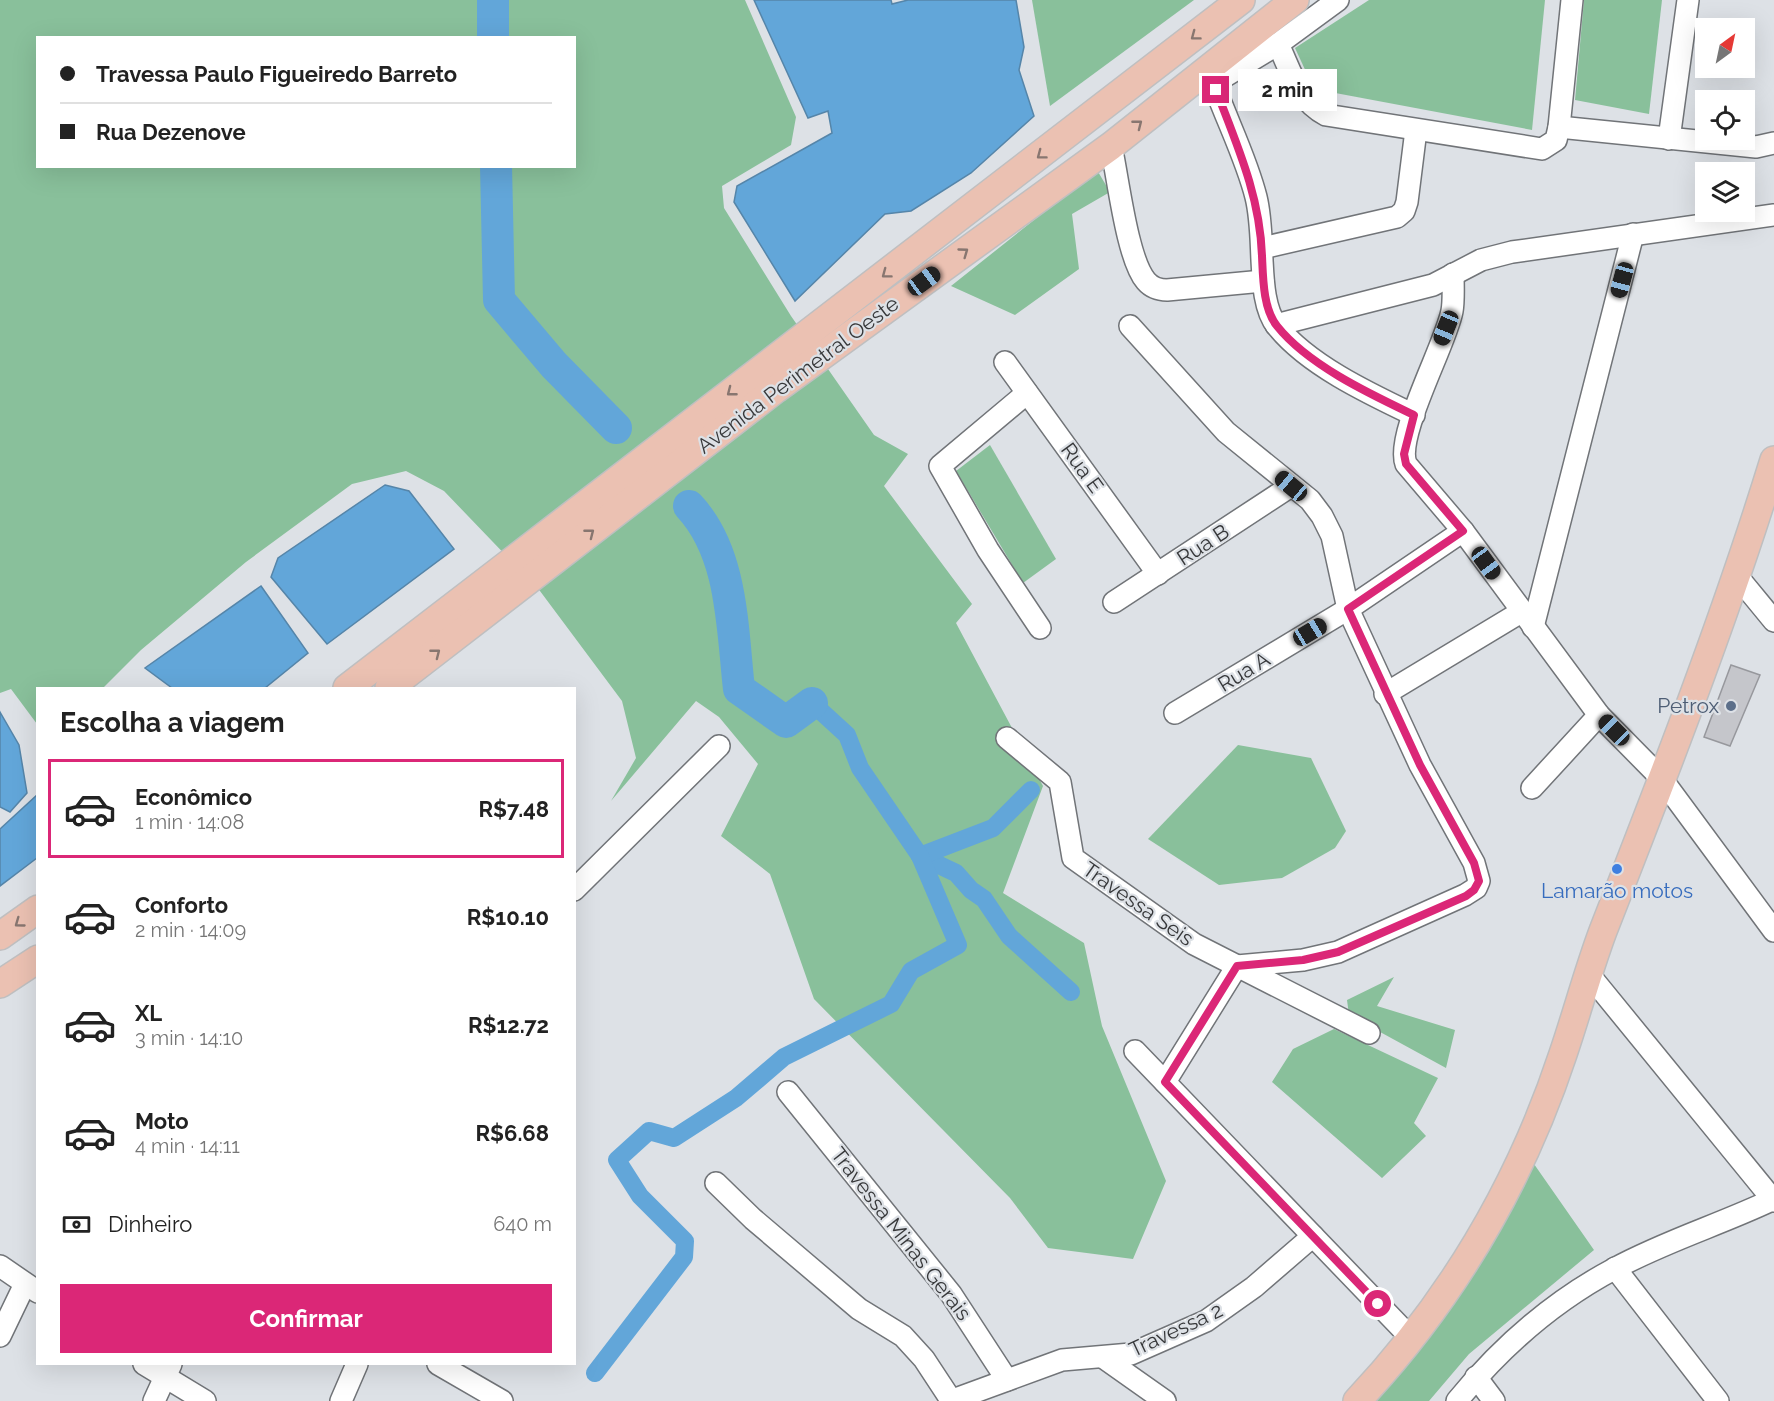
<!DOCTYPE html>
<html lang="pt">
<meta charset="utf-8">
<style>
:root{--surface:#fff;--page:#f2f2f2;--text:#222;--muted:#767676;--line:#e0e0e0;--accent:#db2777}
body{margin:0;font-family:Raleway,sans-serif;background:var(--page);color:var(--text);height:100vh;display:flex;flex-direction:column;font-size:22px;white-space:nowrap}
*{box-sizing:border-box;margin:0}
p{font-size:20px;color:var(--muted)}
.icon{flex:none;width:33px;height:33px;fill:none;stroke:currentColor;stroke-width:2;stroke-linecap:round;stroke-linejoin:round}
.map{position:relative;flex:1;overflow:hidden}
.panel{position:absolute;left:36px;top:687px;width:540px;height:678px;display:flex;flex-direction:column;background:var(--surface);border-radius:0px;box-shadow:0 6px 24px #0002}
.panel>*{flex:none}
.hud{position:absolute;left:36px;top:36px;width:540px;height:132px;border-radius:0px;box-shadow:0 6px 24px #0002;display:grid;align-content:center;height:132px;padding:0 24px;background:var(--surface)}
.needle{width:39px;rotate:33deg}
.tools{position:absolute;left:1695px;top:18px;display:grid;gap:12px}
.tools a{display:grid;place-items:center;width:60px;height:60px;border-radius:0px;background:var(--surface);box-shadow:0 6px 24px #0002;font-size:30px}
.end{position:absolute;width:27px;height:27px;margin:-14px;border:8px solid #db2777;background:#fff;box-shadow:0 0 0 3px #fff}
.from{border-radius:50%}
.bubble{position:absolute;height:42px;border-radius:0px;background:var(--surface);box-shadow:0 6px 24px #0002;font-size:20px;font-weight:700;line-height:42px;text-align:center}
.car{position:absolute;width:18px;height:36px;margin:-18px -9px;border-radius:8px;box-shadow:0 0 4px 2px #0007;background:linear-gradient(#222 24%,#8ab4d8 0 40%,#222 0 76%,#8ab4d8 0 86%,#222 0)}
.hud b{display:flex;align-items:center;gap:21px;height:57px;font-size:22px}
.hud b+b{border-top:2px solid var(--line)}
.hud i{width:15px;height:15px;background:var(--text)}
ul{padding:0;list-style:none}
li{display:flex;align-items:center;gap:18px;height:99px;margin:0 12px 9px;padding:0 12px;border:3px solid transparent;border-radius:0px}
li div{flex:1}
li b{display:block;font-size:22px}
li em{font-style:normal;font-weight:700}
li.on{border-color:var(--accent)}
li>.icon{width:54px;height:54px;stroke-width:1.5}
h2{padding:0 24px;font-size:27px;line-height:72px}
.pay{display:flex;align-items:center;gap:15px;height:66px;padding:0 24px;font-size:22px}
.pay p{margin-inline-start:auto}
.action{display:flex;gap:12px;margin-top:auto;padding:12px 24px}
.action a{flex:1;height:69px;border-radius:0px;background:var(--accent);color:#fff;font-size:24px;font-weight:700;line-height:69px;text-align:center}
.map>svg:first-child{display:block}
</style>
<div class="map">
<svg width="1774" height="1401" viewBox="0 0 1774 1401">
<rect width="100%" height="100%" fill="#dde1e6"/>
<!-- green -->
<g fill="#89c09b" fill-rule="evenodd">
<path d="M0 0H745L796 117 791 145 722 186 724 208 791 316 874 435 908 454 884 486 972 604 956 623 1043 786 1003 893 1084 943 1102 1026 1166 1181 1133 1259 1048 1248 1010 1198 814 999 770 874 721 836 758 764 719 717 696 701 611 801 636 758 622 701 540 591 444 491 406 471 352 484 246 562 141 650 103 688H38L37 724 11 689 0 693ZM38 38H574V166H38Z"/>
<path d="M1032 0H1194L1050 106Z"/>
<path d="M1369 0H1545L1532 130 1314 89 1295 48Z"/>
<path d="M1584 0H1662L1649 114 1575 100Z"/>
<path d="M1097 170 1110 192 1072 214 1079 269 1015 315 951 286Z"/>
<path d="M990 445 1056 559 1023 583 956 471Z"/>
<path d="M1238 745 1311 758 1346 831 1335 848 1282 878 1219 885 1148 839Z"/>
<path d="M1394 977 1377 1006 1455 1030 1446 1068 1349 1015 1347 1000Z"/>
<path d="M1334 1029 1438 1078 1414 1123 1426 1136 1382 1178 1272 1082 1293 1049Z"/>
<path d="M1534 1164 1594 1250 1469 1354 1429 1401H1375L1477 1265Z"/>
</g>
<!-- water -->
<g fill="#62a6d9" stroke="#5585a9" stroke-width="1.5">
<path d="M754 0H891L892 4 908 0H1016L1024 47 1019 70 1034 116 971 173 911 211 885 214 795 301 734 202 737 186 832 133 828 111 808 118Z"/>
<path d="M385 485 409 491 454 549 327 644 271 577 278 558Z"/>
<path d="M261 586 308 653 265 688H172L145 668Z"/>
<path d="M0 712 19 745 27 793 10 812 0 807Z"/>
<path d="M37 795V858L0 886V829Z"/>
</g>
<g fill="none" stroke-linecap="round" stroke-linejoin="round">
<!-- canal -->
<g stroke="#62a6d9" stroke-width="18">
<path d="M920 856 956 873 971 890 984 899 1009 936 1071 992"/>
<path d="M920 856 993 828 1031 790"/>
<path d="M595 1373 684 1257 685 1241 640 1196 617 1160 649 1131 674 1138 736 1098 784 1057 891 1004 911 971 958 945 920 856 860 768 847 735 812 703"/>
</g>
<!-- river -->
<g stroke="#62a6d9" stroke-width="32">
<path d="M493 0V38"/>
<path d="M496 166 499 300 554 365 616 428"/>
<path d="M689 506C733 553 732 627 739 689L786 722 812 703"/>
</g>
</g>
<!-- building -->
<path fill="#c5c6cb" stroke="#97989d" stroke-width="1.5" d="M1731 665 1760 675 1730 746 1704 737Z"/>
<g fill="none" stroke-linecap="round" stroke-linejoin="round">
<defs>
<g id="minor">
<path d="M1338 0 1278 44 1222 78 1216 90C1229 125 1247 161 1256 197 1261 217 1261 239 1262 260 1263 280 1264 310 1277 326 1308 365 1370 394 1414 415"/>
<path d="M1278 44C1291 71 1298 101 1326 115L1542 149 1556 140 1559 127 1572 0"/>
<path d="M1559 127 1756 147 1774 143"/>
<path d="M1669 139 1688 0"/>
<path d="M1111 146C1118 177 1127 259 1146 281 1152 288 1159 290 1167 290L1263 281"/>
<path d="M1262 248 1397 217 1404 211 1407 202 1416 130"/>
<path d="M1453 274C1453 286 1454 300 1452 311 1446 344 1395 435 1406 464L1463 531 1599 715 1661 778 1774 931"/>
<path d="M1276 325 1433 285 1481 260 1512 252 1774 215"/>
<path d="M1130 326 1226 432 1310 500 1322 516 1332 536 1348 609 1420 765 1474 863 1479 881 1476 888 1465 895 1338 952 1303 960 1237 966"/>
<path d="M1005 362 1158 574"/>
<path d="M1027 393 940 466 988 550 1040 628"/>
<path d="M1737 576 1774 621"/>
<path d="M1114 602 1291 486"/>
<path d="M1533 627 1633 234"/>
<path d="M1385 694 1521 612"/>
<path d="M1175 713 1348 609 1463 531"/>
<path d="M1007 738 1060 782 1073 858 1194 944 1369 1033"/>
<path d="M1532 788 1599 715"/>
<path d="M574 890 719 746"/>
<path d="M1587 972 1774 1201"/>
<path d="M1135 1051 1411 1338"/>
<path d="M1165 1082 1237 966"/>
<path d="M788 1092 951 1294 1007 1380"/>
<path d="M716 1183 753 1219 859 1309 903 1336 924 1359 951 1400"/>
<path d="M0 1266 38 1292"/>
<path d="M1615 1268 1718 1401"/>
<path d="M0 1336 25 1284"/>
<path d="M1104 1358 1165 1401"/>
<path d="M144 1364 205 1401"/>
<path d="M438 1364 502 1401"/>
<path d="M1476 1377 1494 1401"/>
<path d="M154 1401 171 1364"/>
<path d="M341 1401 357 1364"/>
<path d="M950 1401 1062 1360 1131 1354 1206 1321 1254 1287 1313 1236"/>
<path d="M1457 1401C1501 1347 1552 1302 1614 1269 1665 1241 1722 1224 1774 1199"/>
</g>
<g id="major">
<path d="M347 688 1241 0"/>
<path d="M389 688 776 389 1111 146 1295 0"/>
<path d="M0 936 38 909"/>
<path d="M0 984 38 959"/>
<path d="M1357 1401C1451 1301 1520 1184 1563 1054 1577 1013 1588 971 1603 931 1664 775 1725 619 1774 460"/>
</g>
</defs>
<!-- minor casing -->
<use href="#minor" stroke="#717478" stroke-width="24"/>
<!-- major casing -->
<use href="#major" stroke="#bfbfc0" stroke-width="30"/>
<!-- minor -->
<use href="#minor" stroke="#fff" stroke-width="21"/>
<!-- major -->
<use href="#major" stroke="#ebc1b2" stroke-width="27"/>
</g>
<!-- one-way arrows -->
<defs><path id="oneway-chevron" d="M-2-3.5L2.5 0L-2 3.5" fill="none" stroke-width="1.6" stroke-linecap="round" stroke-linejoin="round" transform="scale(1.5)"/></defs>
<g stroke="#887670">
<use href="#oneway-chevron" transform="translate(1195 36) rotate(143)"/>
<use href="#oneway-chevron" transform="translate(1138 124) rotate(-38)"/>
<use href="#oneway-chevron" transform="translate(1041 155) rotate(143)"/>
<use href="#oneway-chevron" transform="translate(964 252) rotate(-36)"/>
<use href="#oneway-chevron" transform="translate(886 274) rotate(143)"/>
<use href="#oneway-chevron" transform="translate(731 392) rotate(142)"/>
<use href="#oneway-chevron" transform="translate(590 533) rotate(-38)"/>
<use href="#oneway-chevron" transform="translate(436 653) rotate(-38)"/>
<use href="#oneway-chevron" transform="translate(19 923) rotate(144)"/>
</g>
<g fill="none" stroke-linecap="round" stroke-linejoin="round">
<!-- route -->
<path stroke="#db2777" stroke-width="8" d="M1216 90C1237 145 1260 196 1262 256 1263 277 1263 309 1277 326 1308 365 1370 394 1414 415L1404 454 1406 464 1463 531 1348 609 1420 765 1474 863 1479 881 1474 890 1466 896 1338 952 1303 960 1237 966 1165 1082 1378 1304"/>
</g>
<!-- markers -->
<circle fill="#5c6f8a" stroke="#dde1e6" stroke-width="2" cx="1731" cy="706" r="6"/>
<circle fill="#3f7fe0" stroke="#dde1e6" stroke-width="2" cx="1617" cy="869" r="6"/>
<g text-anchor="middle" stroke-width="4.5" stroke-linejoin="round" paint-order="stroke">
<!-- street labels -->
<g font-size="21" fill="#37383a" stroke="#dde1e6">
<text transform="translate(798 375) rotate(-37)" y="7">Avenida Perimetral Oeste</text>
<text transform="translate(1082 468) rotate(54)" y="7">Rua E</text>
<text transform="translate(1203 545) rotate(-33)" y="7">Rua B</text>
<text transform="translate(1244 672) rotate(-31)" y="7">Rua A</text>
<text transform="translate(1138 904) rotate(35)" y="7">Travessa Seis</text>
<text transform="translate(901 1234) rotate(52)" y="7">Travessa Minas Gerais</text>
<text transform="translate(1176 1330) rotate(-25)" y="7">Travessa 2</text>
</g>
<!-- service labels -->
<g font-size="21" fill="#4e5e75" stroke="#dde1e6" text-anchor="end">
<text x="1719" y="713">Petrox</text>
</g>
<!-- shop labels -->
<g font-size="21" fill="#366cbe" stroke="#dde1e6">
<text x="1617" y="898">Lamarão motos</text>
</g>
</g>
</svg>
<div class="tools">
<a><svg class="needle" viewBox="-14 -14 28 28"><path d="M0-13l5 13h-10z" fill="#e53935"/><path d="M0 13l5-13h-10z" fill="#767676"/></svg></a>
<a><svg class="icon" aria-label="locate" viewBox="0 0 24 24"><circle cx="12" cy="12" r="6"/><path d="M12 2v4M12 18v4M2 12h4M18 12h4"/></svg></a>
<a><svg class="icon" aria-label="layers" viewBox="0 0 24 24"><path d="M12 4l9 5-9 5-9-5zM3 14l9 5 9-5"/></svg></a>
</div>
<i class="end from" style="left:1378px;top:1304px"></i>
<i class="end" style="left:1216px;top:90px"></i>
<div class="bubble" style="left:1238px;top:69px;width:99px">2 min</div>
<i class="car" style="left:1622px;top:280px;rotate:195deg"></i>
<i class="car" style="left:924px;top:281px;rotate:54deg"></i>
<i class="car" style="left:1446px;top:328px;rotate:202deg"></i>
<i class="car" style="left:1291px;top:486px;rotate:310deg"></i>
<i class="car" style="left:1486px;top:563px;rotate:144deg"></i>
<i class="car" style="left:1310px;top:632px;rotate:59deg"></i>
<i class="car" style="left:1614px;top:730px;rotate:315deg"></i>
<div class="hud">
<b><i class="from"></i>Travessa Paulo Figueiredo Barreto</b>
<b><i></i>Rua Dezenove</b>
</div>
<section class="panel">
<h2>Escolha a viagem</h2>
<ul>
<li class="on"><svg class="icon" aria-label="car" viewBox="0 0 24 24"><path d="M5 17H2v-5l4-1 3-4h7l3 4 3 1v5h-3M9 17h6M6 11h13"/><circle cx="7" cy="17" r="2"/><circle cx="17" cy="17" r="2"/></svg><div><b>Econômico</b><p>1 min · 14:08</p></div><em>R$7.48</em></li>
<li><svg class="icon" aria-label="car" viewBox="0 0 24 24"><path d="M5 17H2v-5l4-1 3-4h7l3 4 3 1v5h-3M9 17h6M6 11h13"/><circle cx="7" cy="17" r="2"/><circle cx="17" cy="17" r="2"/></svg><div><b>Conforto</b><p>2 min · 14:09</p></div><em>R$10.10</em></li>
<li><svg class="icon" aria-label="car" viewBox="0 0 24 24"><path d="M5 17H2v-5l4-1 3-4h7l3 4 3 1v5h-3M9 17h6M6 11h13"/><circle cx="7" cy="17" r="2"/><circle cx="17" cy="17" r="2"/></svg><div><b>XL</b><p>3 min · 14:10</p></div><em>R$12.72</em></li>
<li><svg class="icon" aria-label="car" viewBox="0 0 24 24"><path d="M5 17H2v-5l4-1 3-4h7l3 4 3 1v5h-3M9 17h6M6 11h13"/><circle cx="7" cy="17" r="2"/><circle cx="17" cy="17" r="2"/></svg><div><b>Moto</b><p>4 min · 14:11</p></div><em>R$6.68</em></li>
</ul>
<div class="pay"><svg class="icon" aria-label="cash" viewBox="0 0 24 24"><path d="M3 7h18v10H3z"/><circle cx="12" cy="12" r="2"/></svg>Dinheiro<p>640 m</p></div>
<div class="action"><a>Confirmar</a></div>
</section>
</div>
